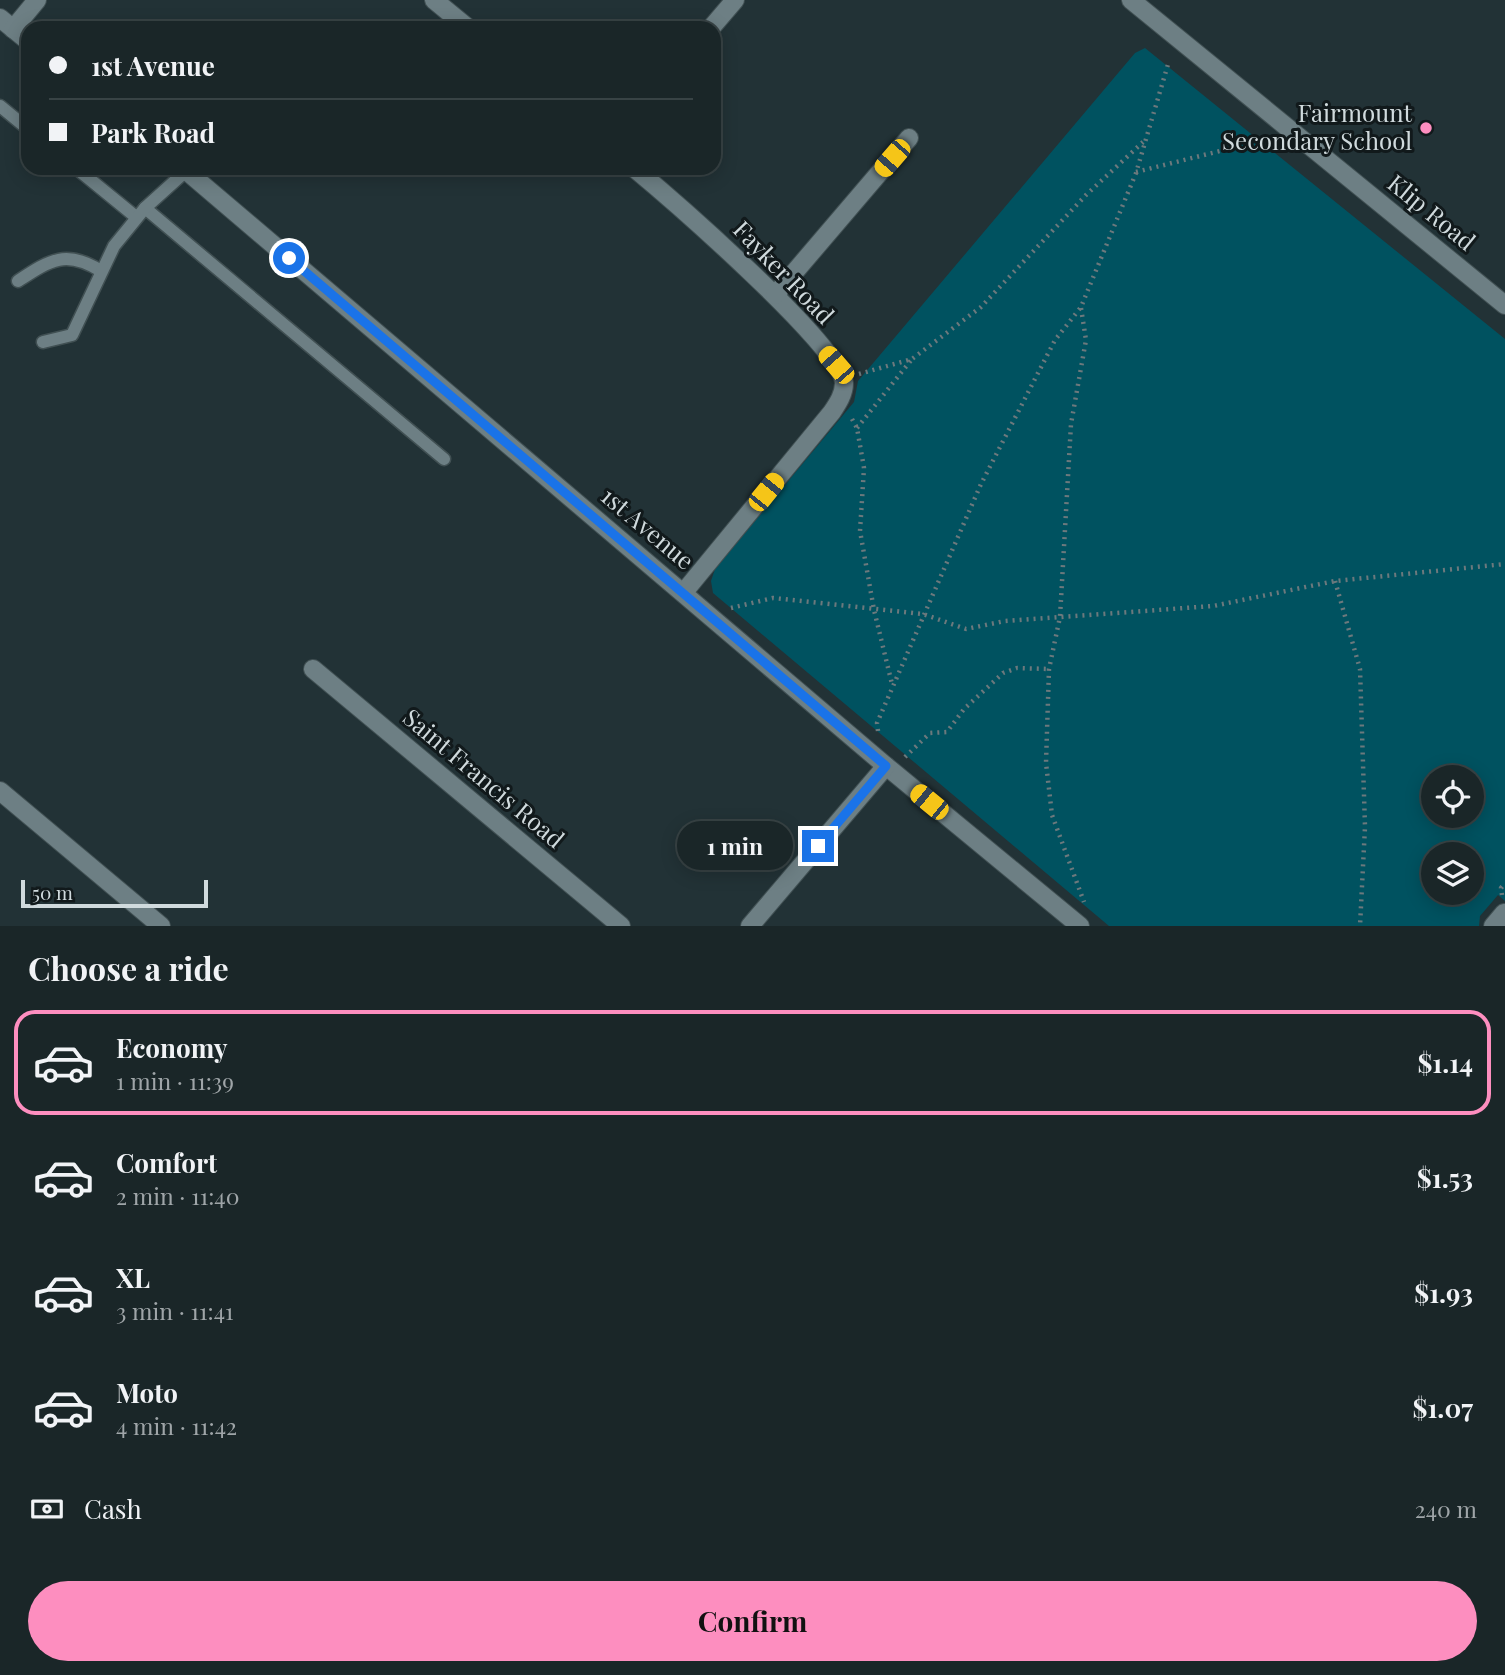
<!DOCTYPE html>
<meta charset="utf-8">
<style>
:root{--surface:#1a2628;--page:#273234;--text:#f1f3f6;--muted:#9fa5a8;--line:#384345;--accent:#fd8ebf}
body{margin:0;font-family:"Playfair Display",serif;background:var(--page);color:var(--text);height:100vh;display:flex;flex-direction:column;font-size:26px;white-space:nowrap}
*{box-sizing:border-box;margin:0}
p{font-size:23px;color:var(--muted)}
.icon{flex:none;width:38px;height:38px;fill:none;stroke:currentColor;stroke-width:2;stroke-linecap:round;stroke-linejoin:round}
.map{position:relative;height:926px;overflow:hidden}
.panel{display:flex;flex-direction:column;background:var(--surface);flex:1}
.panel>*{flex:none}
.top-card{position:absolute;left:21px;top:21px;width:700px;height:154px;border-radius:21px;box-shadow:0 4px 18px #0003,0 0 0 2px var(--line);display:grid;align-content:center;height:154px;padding:0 28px;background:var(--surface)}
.buttons{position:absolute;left:1421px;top:765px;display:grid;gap:14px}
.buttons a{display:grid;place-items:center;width:63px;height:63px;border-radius:50%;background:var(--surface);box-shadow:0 4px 18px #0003,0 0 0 2px var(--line);font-size:35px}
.scale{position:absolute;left:21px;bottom:18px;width:187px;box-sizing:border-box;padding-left:7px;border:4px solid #d0dadd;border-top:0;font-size:19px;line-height:24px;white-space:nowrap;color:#d0dadd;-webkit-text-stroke:5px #11191b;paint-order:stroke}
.end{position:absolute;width:32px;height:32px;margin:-16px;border:9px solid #1a73e8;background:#fff;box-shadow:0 0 0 4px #fff}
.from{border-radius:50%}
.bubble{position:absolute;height:49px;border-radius:24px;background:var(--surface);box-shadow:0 4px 18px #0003,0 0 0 2px var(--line);font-size:23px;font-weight:700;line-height:49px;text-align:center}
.car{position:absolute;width:21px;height:42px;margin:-21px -10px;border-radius:9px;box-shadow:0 0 5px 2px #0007;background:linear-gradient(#f5c518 24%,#345 0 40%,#f5c518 0 76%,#345 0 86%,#f5c518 0)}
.top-card b{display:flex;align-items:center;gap:24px;height:66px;font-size:26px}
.top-card b+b{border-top:2px solid var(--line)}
.top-card i{width:18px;height:18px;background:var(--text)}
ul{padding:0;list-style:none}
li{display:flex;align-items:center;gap:21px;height:105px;margin:0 14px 10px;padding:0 14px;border:4px solid transparent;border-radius:21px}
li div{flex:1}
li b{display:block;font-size:26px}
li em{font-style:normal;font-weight:700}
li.selected{border-color:var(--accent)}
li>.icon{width:63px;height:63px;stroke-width:1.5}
h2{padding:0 28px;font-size:32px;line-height:84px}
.pay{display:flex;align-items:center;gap:18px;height:77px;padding:0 28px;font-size:26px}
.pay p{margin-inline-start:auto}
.primary-button{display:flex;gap:14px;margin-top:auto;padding:14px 28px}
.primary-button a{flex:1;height:80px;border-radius:42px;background:var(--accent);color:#111;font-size:28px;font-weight:700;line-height:80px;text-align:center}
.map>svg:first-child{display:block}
</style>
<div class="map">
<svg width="1505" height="926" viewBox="0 0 1505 926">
<rect width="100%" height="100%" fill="#223236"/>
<!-- green -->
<path fill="#005260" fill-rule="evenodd" d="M1145 48 1505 339V901L1498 895 1480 916 1479 926H1109L713 593 711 581 715 569 854 402 858 381 1135 53ZM1433 777H1472V816H1433ZM1433 854H1472V892H1433Z"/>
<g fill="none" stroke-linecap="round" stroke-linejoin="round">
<defs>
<g id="service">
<path d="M0 106 28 129"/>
<path d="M76 168 136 217"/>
<path d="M145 208 444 459"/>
<path d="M18 281C50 260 66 249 101 271"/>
<path d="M43 342 72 335 114 246 145 208 186 171"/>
</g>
<g id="minor">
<path d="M434 0 468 28"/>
<path d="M0 18 28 41"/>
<path d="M711 28 735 0"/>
<path d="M13 29 37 0"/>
<path d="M183 168 886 766 1080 926"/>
<path d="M634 168C669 197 842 347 844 383 844 394 838 403 832 412L684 592"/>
<path d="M775 295 909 138"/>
<path d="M313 669 621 926"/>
<path d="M0 791 161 926"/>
<path d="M750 926 886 766"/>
<path d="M1493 926 1504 913"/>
</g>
<path id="tertiary" d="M1131 0 1505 305"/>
</defs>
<!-- service casing -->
<use href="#service" stroke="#415053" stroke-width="15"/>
<!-- minor casing -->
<use href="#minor" stroke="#415053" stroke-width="20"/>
<!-- tertiary casing -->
<use href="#tertiary" stroke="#415053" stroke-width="20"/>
<!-- path -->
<g stroke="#6c797d" stroke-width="4.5" stroke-dasharray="2 5" stroke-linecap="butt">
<path d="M1136 172 1236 147 1276 146"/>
<path d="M1081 308 1086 340 1071 424 1060 617 1049 669 1046 763 1052 815 1084 902"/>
<path d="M859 374 912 359 981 307 1086 195 1143 142"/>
<path d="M852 419 857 428 864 468 860 531 874 610 892 684"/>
<path d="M857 428 912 359"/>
<path d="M1335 581 1360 669 1365 827 1360 926"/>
<path d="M731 608 773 598 923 614 966 629 1005 621 1213 606 1335 581 1505 564"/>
<path d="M878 731 877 723 981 484 1055 340 1081 307 1136 173 1169 61"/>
<path d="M905 757 930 733 947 732 964 709 1003 673 1017 668 1049 669"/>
<path d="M1502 895 1501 888 1505 883"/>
</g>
<!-- service -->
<use href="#service" stroke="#6d7f84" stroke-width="12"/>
<!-- minor -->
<use href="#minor" stroke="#6d7f84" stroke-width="18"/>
<!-- tertiary -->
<use href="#tertiary" stroke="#6d7f84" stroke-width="18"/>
</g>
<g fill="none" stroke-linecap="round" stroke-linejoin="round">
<!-- route -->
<path stroke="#1a73e8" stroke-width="9" d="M289 258 886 766 818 846"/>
</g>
<!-- markers -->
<circle fill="#fd8ebf" stroke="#11191b" stroke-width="2.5" cx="1426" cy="128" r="7"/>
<g text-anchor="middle" stroke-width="6" stroke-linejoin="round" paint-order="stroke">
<!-- poi labels -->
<g font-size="24" fill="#d0dadd" stroke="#11191b" text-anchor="end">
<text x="1412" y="122">Fairmount<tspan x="1412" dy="28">Secondary School</tspan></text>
</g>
<!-- street labels -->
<g font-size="24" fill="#d0dadd" stroke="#11191b">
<text transform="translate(1431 213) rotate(39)" y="8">Klip Road</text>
<text transform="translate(783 273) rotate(46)" y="8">Fayker Road</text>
<text transform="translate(647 529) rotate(40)" y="8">1st Avenue</text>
<text transform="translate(483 779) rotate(40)" y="8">Saint Francis Road</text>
</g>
</g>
</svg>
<div class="buttons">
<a><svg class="icon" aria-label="locate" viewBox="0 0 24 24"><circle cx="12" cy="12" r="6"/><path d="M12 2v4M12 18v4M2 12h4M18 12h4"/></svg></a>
<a><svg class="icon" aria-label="layers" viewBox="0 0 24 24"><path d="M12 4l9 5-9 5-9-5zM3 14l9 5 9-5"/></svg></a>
</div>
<div class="scale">50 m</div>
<i class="end from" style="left:289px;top:258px"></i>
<i class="end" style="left:818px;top:846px"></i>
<div class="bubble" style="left:677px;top:821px;width:116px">1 min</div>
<i class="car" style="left:892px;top:158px;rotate:221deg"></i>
<i class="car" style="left:836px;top:365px;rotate:319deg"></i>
<i class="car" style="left:766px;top:492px;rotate:39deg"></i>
<i class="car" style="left:929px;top:802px;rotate:309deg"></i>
<div class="top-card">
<b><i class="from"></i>1st Avenue</b>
<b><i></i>Park Road</b>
</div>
</div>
<section class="panel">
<h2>Choose a ride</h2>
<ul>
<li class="selected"><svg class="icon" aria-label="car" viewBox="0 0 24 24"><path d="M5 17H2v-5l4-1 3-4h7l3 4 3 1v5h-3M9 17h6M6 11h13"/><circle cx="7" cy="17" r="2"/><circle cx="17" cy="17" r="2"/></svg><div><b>Economy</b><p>1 min · 11:39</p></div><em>$1.14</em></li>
<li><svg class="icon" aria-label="car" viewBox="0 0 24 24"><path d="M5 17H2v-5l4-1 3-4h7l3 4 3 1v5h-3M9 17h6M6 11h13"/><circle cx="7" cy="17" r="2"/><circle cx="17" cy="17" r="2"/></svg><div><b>Comfort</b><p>2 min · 11:40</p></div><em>$1.53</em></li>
<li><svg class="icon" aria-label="car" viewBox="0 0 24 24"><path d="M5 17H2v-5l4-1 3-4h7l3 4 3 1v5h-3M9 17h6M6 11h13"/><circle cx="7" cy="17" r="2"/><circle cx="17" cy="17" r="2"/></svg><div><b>XL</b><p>3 min · 11:41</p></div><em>$1.93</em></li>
<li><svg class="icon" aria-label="car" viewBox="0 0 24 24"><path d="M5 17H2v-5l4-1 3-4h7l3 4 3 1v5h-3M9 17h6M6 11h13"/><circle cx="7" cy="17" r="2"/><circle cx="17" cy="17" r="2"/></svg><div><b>Moto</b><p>4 min · 11:42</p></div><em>$1.07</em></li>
</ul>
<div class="pay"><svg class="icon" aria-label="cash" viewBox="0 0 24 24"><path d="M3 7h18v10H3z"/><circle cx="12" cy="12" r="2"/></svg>Cash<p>240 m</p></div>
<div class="primary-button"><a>Confirm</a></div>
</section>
